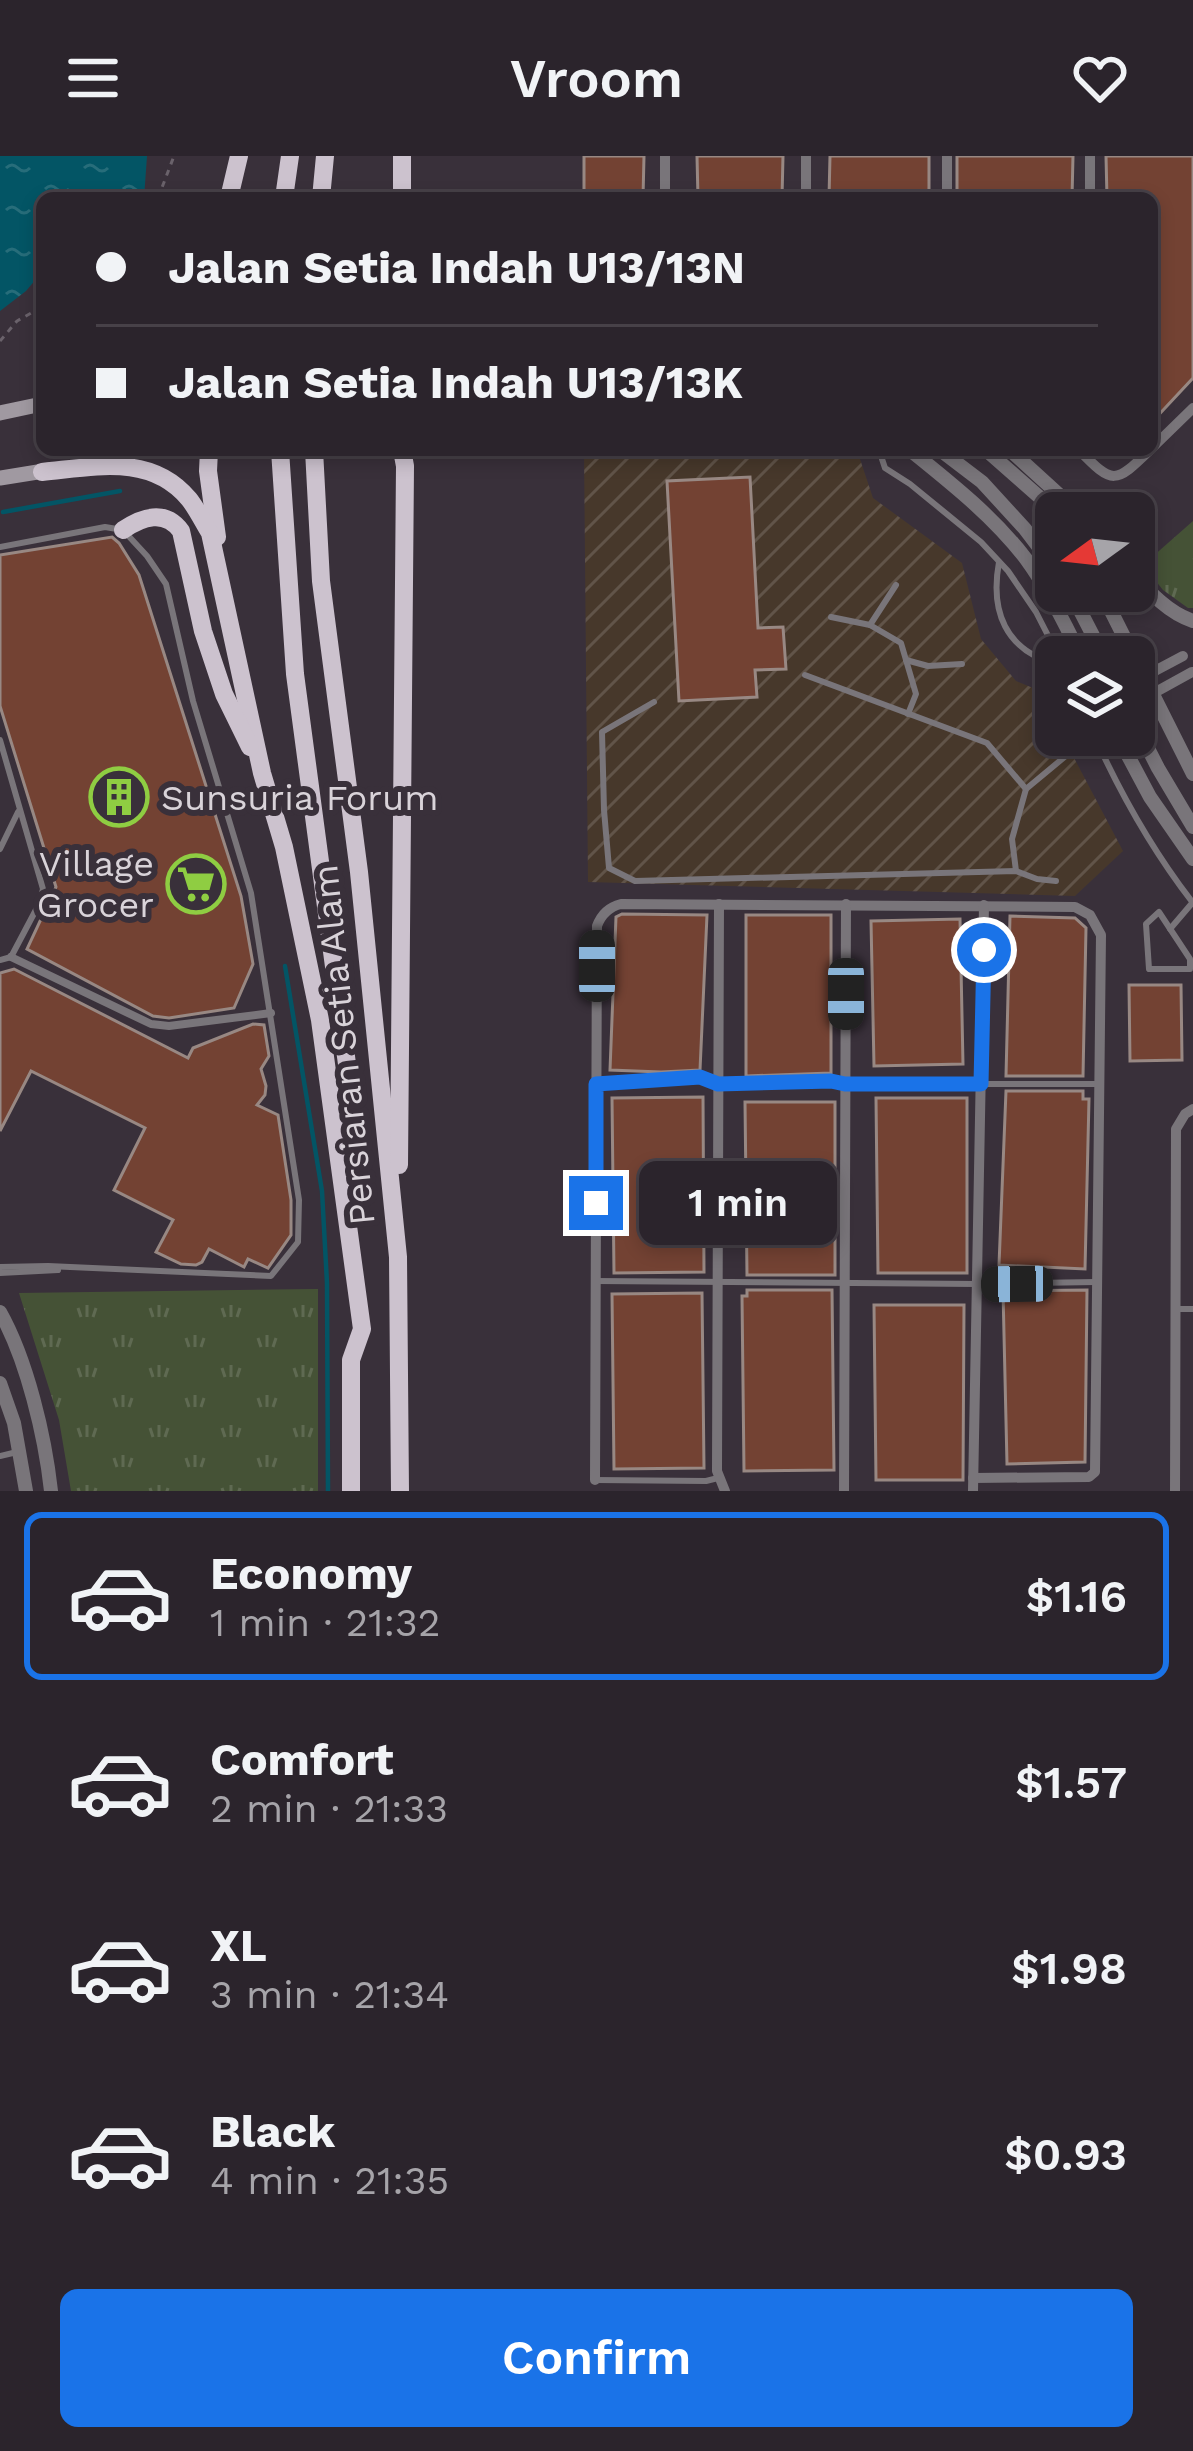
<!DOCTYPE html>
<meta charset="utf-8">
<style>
:root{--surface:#2b242c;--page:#373038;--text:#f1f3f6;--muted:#a6a4a9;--line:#474148;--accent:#1a73e8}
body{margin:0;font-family:"Work Sans",sans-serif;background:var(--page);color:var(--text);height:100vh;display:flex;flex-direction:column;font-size:45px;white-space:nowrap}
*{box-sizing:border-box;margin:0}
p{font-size:39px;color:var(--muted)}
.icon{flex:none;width:66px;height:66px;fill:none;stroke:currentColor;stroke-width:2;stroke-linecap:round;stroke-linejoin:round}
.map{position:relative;height:1335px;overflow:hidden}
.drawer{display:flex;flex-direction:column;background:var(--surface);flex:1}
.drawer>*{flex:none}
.guide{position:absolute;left:36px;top:36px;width:1122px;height:264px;border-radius:18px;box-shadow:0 6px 18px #0003,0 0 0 3px var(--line);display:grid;align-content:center;height:264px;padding:0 60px;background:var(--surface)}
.needle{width:78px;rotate:255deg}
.controls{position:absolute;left:1035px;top:336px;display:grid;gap:24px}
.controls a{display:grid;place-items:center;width:120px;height:120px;border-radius:18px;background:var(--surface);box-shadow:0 6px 18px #0003,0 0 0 3px var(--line);font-size:60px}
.end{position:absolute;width:54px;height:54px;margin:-27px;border:15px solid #1a73e8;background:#fff;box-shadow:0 0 0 6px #fff}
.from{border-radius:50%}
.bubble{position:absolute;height:84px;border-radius:18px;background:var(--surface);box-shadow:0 6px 18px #0003,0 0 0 3px var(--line);font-size:39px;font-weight:600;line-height:84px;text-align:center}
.car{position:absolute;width:36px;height:72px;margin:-36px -18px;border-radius:15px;box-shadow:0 0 9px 3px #0007;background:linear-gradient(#222 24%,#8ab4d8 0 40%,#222 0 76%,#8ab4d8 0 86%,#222 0)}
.guide b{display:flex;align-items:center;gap:42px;height:114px;font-size:45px}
.guide b+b{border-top:3px solid var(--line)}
.guide i{width:30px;height:30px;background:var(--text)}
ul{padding:21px 0 0;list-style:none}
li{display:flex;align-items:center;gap:36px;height:168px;margin:0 24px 18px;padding:0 36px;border:6px solid transparent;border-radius:18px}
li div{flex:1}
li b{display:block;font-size:45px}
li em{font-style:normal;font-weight:600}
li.current{border-color:var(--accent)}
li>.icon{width:108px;height:108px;stroke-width:1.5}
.button{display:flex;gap:24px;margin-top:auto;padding:24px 60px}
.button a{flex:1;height:138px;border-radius:18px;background:var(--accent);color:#fff;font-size:48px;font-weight:600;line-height:138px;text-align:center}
header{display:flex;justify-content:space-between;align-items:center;height:156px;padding:0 60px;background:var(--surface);font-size:54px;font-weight:600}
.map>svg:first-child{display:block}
</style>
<header><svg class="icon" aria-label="menu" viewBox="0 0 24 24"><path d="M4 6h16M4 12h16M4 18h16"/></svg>Vroom<svg class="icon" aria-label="heart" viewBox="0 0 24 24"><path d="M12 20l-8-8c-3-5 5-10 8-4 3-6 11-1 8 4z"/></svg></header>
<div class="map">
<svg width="1193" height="1335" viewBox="0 0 1193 1335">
<defs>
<pattern id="industrial-furrows" width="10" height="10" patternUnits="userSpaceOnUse" patternTransform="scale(3)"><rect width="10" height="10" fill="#47382b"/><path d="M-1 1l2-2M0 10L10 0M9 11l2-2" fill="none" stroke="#615449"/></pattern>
<pattern id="grass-tufts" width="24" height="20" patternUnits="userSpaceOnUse" patternTransform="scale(3)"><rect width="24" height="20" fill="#455236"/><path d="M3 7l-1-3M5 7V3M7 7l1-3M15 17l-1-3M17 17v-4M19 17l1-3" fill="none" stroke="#5f6a52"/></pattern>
<pattern id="water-ripples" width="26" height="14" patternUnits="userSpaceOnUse" patternTransform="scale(3)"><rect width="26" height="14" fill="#035565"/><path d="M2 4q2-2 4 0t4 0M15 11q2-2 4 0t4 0" fill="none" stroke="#276d7a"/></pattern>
</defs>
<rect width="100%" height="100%" fill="#39303a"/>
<!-- industrial -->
<path fill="url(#industrial-furrows)" d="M584 294H857L873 342 962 407 981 483 1016 525 1038 534 1056 567V579H1062L1123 695 1075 740 588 726Z"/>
<!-- grass -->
<g fill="url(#grass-tufts)">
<path d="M1193 365V452H1188L1163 434 1143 409Z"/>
<path d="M318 1133V1335H71L59 1264 19 1137Z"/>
</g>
<!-- water -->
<path fill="url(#water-ripples)" d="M0 0H147L144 42H42V116L26 135 0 155Z"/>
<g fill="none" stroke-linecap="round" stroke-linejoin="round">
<!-- stream -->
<g stroke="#035565" stroke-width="4.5">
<path d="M3 356 120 335"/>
<path d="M285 810 322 1035 327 1127 328 1335"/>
</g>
</g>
<!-- building -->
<g fill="#734233" stroke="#988883" stroke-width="3">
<path d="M584 0H644L643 42H584Z"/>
<path d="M697 0H783L782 42H698Z"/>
<path d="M830 0H929V42H829Z"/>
<path d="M957 0H1073L1072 42H957Z"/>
<path d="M1106 0H1193V222L1152 266V42H1107Z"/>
<path d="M750 321 758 472 783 471 786 513 755 514 757 541 679 545 667 325Z"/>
<path d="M112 381 119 387 139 419 241 740 253 808 234 852 169 862 153 860 27 793 56 731 0 550V399Z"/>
<path d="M622 758 707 759 700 914 661 916 610 914 616 761Z"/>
<path d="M746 759H831V917L746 920Z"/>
<path d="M1010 760 1075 762 1086 772 1083 920H1006Z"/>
<path d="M960 763 963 908 874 910 871 765Z"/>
<path d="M14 813 188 902 193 892 253 868 264 869 269 900 261 913 266 930 265 939 257 949 278 959 291 1044V1079L268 1112 248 1103 244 1111 209 1093 202 1106 196 1109 181 1108 156 1096 173 1064 114 1034 145 972 31 915 0 975V817Z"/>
<path d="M1129 829H1181L1182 904 1130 905Z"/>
<path d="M1006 935H1083V943H1089L1085 1113 999 1109Z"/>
<path d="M703 941 704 1116 614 1117 612 942Z"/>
<path d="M876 942H967V1117H878Z"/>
<path d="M745 946H835V1119H747Z"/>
<path d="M747 1134H832L834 1314 744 1315 742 1140H747Z"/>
<path d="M1087 1134 1085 1306 1007 1308 1003 1135Z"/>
<path d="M702 1137 704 1312 614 1313 612 1138Z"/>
<path d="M874 1149H964L963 1324H876Z"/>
</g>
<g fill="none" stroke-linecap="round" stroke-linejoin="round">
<!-- path -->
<g stroke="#6a626b" stroke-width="3" stroke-dasharray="6 6" stroke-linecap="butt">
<path d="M158 42 174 0"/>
<path d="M0 185 17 165 42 151"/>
</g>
<!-- service -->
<g stroke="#79757a" stroke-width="6">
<path d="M879 294 885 312 910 328 981 386 1008 415 1036 456 1059 501"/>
<path d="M0 391 105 371 123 374 147 400 166 428 193 545 251 737 299 1044 298 1086 271 1120 48 1110 0 1111"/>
<path d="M999 406C990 455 1005 494 1056 508"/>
<path d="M831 461 870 469 901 487 916 538 908 558"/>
<path d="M870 469 896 429"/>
<path d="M906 504 928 510 962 508"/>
<path d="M805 519 987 587 1026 633"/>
<path d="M654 546 602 576 604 654 609 712 635 725 1016 715 1037 723 1056 725"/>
<path d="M1094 579C1121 639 1152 694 1193 747"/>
<path d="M0 584 43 733 39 748 11 801 0 804"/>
<path d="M0 693 18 656"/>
<path d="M1016 715 1012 683 1026 633 1091 579"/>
<path d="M1159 756 1190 803V813H1149L1146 768Z"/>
<path d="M1170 773 1193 746"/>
<path d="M596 928 700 921 718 928 831 925 845 928H1099"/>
<path d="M0 1117 58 1114"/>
<path d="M595 1125 977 1128 1096 1126"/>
<path d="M1175 1153H1193"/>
<path d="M0 1300 17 1296"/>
<path d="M595 1324 706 1325 718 1322"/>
</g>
<!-- pedestrian -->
<path stroke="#79757a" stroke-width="8" d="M11 801 151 868 169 870 271 857"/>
<!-- minor -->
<g stroke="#79757a" stroke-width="10">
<path d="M665 0V42"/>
<path d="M806 0V42"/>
<path d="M947 0V42"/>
<path d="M1090 42V0"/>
<path d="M1152 292 1193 252"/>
<path d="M1079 294C1113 329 1115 328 1150 294"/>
<path d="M719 748 717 1315 725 1335"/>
<path d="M595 1324 597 770C601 759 609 751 621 748L1075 751 1090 759 1101 779 1095 1316 1089 1321 973 1322"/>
<path d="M844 1335 846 748"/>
<path d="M973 1335 984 749"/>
<path d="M1175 1335 1176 973 1185 958 1193 953"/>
</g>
<!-- tertiary -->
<g stroke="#79757a" stroke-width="14">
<path d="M910 294C951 327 994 361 1026 403 1048 433 1065 467 1081 501"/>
<path d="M940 294 982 326 1025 373 1056 414"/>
<path d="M986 294 1045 346 1056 363"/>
<path d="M1010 294 1079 357"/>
<path d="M1134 418C1150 437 1169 457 1193 465"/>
<path d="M1070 435 1104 501"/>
<path d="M1101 435 1193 618"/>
<path d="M1134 565 1158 612 1193 671"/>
<path d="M1117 579 1150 641 1193 703"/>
<path d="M0 1156C27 1204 45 1280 51 1335"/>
<path d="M0 1227 14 1267 26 1335"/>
</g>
<!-- secondary -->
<g stroke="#a099a1" stroke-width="15">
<path d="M0 257 42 248"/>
<path d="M91 305 138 294"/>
<path d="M0 322 50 314"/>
</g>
<!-- trunk -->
<g stroke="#ccc2ce" stroke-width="18">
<path d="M229 42 239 0"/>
<path d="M284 42 290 0"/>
<path d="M321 42 325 0"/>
<path d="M402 42V0"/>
<path d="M209 294 208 315 217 381"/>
<path d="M280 294 295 518 349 923 355 1036"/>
<path d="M314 294 321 425 359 716 398 1101 400 1335"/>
<path d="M42 316C94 311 151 297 189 343 197 353 203 366 210 377L262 617 284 691 320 864 362 1173 351 1204V1335"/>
<path d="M123 374C142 361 165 353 181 375L203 475 224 538 250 591"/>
<path d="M399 1009 405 310 402 294"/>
</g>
<!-- minor-bridge -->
<g stroke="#79757a" stroke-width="10">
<path d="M1134 526 1183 500"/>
<path d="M1134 548 1192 516"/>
</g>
</g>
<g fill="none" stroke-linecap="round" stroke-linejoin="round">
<!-- route -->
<path stroke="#1a73e8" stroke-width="15" d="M596 1047V928L700 921 718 928 831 925 845 928H981L984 794"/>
</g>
<!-- icons -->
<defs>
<symbol id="building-ring" viewBox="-11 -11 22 22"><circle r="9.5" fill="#39303a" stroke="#8fcd42" stroke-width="1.5"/><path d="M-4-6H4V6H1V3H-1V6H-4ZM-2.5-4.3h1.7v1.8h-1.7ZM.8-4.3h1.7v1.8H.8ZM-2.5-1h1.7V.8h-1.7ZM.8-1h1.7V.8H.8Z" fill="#8fcd42"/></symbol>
<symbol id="supermarket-ring" viewBox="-11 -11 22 22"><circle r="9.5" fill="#39303a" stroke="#8fcd42" stroke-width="1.5"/><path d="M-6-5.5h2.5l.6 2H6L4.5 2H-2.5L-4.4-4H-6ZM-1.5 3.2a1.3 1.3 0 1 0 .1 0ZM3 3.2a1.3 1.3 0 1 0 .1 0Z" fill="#8fcd42"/></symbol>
</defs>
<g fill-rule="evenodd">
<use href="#building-ring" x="86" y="608" width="66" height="66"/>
<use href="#supermarket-ring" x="163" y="695" width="66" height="66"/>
</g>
<g text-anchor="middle" stroke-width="12" stroke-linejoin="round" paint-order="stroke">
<!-- poi labels -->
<g font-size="36" fill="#d9d3d9" stroke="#39303a" text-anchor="start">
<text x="161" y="654">Sunsuria Forum</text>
<text x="154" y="720" text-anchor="end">Village<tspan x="154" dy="41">Grocer</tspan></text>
</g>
<!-- street labels -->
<g font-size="36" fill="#d9d3d9" stroke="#39303a">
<text transform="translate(343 889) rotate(-96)" y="13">Persiaran Setia Alam</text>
</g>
</g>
</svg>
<div class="controls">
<a><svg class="needle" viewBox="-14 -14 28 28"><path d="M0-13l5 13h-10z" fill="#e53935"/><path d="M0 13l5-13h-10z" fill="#a6a4a9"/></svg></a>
<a><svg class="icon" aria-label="layers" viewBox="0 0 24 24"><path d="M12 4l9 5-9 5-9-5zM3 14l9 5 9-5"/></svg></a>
</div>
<i class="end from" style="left:984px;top:794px"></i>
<i class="end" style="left:596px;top:1047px"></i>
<div class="bubble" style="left:639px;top:1005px;width:198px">1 min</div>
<i class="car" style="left:597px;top:810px;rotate:0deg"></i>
<i class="car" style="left:846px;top:838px;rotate:180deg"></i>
<i class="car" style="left:1017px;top:1128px;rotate:269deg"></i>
<div class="guide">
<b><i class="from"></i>Jalan Setia Indah U13/13N</b>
<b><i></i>Jalan Setia Indah U13/13K</b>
</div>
</div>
<section class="drawer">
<ul>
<li class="current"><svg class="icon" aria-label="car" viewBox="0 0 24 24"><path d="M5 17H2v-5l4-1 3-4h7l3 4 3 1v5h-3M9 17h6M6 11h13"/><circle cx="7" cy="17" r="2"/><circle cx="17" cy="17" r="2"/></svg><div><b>Economy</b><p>1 min · 21:32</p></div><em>$1.16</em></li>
<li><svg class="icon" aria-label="car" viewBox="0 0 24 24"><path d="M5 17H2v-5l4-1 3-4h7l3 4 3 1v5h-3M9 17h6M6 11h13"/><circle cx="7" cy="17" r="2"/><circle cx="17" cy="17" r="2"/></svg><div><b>Comfort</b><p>2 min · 21:33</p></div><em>$1.57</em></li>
<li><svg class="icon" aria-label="car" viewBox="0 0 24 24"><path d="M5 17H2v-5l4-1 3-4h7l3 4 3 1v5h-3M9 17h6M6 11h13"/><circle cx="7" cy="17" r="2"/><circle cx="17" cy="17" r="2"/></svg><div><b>XL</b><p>3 min · 21:34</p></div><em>$1.98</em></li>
<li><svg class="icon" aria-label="car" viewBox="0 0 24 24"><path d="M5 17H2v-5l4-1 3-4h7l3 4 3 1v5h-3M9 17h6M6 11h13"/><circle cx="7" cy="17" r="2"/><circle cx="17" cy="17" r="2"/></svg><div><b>Black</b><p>4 min · 21:35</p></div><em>$0.93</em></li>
</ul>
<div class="button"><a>Confirm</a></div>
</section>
